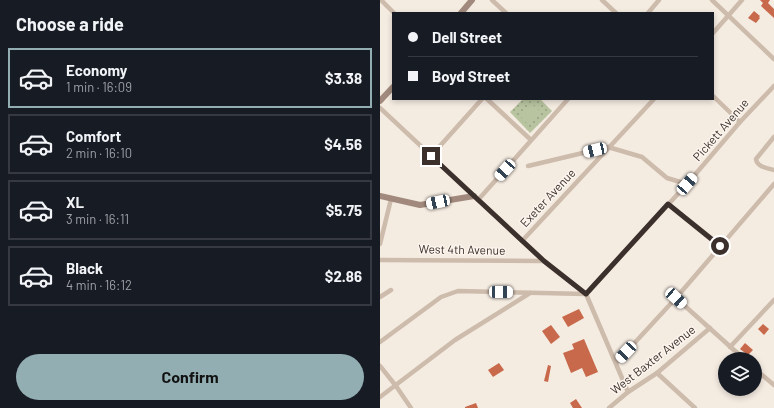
<!DOCTYPE html>
<meta charset="utf-8">
<style>
:root{--surface:#171b24;--page:#242831;--text:#f1f3f6;--muted:#9ea1a6;--line:#363941;--accent:#92aeb2}
body{margin:0;font-family:Barlow,sans-serif;background:var(--page);color:var(--text);height:100vh;display:flex;flex-direction:column;font-size:15px;white-space:nowrap}
*{box-sizing:border-box;margin:0}
p{font-size:13px;color:var(--muted)}
.icon{flex:none;width:22px;height:22px;fill:none;stroke:currentColor;stroke-width:2;stroke-linecap:round;stroke-linejoin:round}
.map{position:relative;flex:1;overflow:hidden}
.side{display:flex;flex-direction:column;background:var(--surface);width:380px}
.side>*{flex:none}
.hud{position:absolute;left:12px;top:12px;width:322px;height:88px;border-radius:0px;box-shadow:0 2px 6px #0003;display:grid;align-content:center;height:88px;padding:0 16px;background:var(--surface)}
.buttons{position:absolute;left:338px;top:352px;display:grid;gap:8px}
.buttons a{display:grid;place-items:center;width:44px;height:44px;border-radius:50%;background:var(--surface);box-shadow:0 2px 6px #0003;font-size:20px}
.end{position:absolute;width:18px;height:18px;margin:-9px;border:5px solid #3b302b;background:#fff;box-shadow:0 0 0 2px #fff}
.from{border-radius:50%}
.car{position:absolute;width:12px;height:24px;margin:-12px -6px;border-radius:5px;box-shadow:0 0 3px 1px #0007;background:linear-gradient(#fff 24%,#345 0 40%,#fff 0 76%,#345 0 86%,#fff 0)}
.hud b{display:flex;align-items:center;gap:14px;height:38px;font-size:15px}
.hud b+b{border-top:1px solid var(--line)}
.hud i{width:10px;height:10px;background:var(--text)}
ul{padding:0;list-style:none}
li{display:flex;align-items:center;gap:12px;height:60px;margin:0 8px 6px;padding:0 8px;border:2px solid var(--line);border-radius:0px}
li div{flex:1}
li b{display:block;font-size:15px}
li em{font-style:normal;font-weight:700}
li.current{border-color:var(--accent)}
li>.icon{width:36px;height:36px;stroke-width:1.5}
h2{padding:0 16px;font-size:18px;line-height:48px}
.button{display:flex;gap:8px;margin-top:auto;padding:8px 16px}
.button a{flex:1;height:46px;border-radius:24px;background:var(--accent);color:#111;font-size:16px;font-weight:700;line-height:46px;text-align:center}
main{display:flex;flex:1;min-height:0}
.map>svg:first-child{display:block}
</style>
<main>
<section class="side">
<h2>Choose a ride</h2>
<ul>
<li class="current"><svg class="icon" aria-label="car" viewBox="0 0 24 24"><path d="M5 17H2v-5l4-1 3-4h7l3 4 3 1v5h-3M9 17h6M6 11h13"/><circle cx="7" cy="17" r="2"/><circle cx="17" cy="17" r="2"/></svg><div><b>Economy</b><p>1 min · 16:09</p></div><em>$3.38</em></li>
<li><svg class="icon" aria-label="car" viewBox="0 0 24 24"><path d="M5 17H2v-5l4-1 3-4h7l3 4 3 1v5h-3M9 17h6M6 11h13"/><circle cx="7" cy="17" r="2"/><circle cx="17" cy="17" r="2"/></svg><div><b>Comfort</b><p>2 min · 16:10</p></div><em>$4.56</em></li>
<li><svg class="icon" aria-label="car" viewBox="0 0 24 24"><path d="M5 17H2v-5l4-1 3-4h7l3 4 3 1v5h-3M9 17h6M6 11h13"/><circle cx="7" cy="17" r="2"/><circle cx="17" cy="17" r="2"/></svg><div><b>XL</b><p>3 min · 16:11</p></div><em>$5.75</em></li>
<li><svg class="icon" aria-label="car" viewBox="0 0 24 24"><path d="M5 17H2v-5l4-1 3-4h7l3 4 3 1v5h-3M9 17h6M6 11h13"/><circle cx="7" cy="17" r="2"/><circle cx="17" cy="17" r="2"/></svg><div><b>Black</b><p>4 min · 16:12</p></div><em>$2.86</em></li>
</ul>
<div class="button"><a>Confirm</a></div>
</section>
<div class="map">
<svg width="394" height="408" viewBox="0 0 394 408">
<defs>
<pattern id="grass-dots" width="8" height="8" patternUnits="userSpaceOnUse"><rect width="8" height="8" fill="#b8c4a0"/><path d="M2 2h.1M6 6h.1" fill="none" stroke="#97a083" stroke-width="1.8" stroke-linecap="round"/></pattern>
</defs>
<rect width="100%" height="100%" fill="#f4ebe1"/>
<!-- grass -->
<path fill="url(#grass-dots)" d="M143 99H160L172 111 150 133 130 112Z"/>
<!-- garden -->
<path fill="#b8c4a0" d="M153 105 161 112 149 125 141 118Z"/>
<!-- building -->
<g fill="#c8694b">
<path d="M380 0H390L388 3 394 9V18L381 6 383 3Z"/>
<path d="M374 11 380 16 379 17 380 18 376 23 368 18Z"/>
<path d="M199 309 204 318 188 327 182 317Z"/>
<path d="M383 324 389 329 384 335 378 329Z"/>
<path d="M171 325 180 337 171 344 162 331Z"/>
<path d="M204 339 218 372 206 377 202 368 191 373 183 353 194 349 192 344Z"/>
<path d="M365 343 373 350 368 355 360 349Z"/>
<path d="M119 363 124 370 113 377 108 370Z"/>
<path d="M168 365 171 366 168 382 164 381Z"/>
<path d="M196 399 202 408H193L190 403Z"/>
<path d="M96 403 98 408H85V407Z"/>
</g>
<g fill="none" stroke-linecap="round" stroke-linejoin="round">
<!-- street -->
<g stroke="#cdbbac" stroke-width="4.5">
<path d="M1 0 14 13"/>
<path d="M112 0 126 13"/>
<path d="M222 0 236 13"/>
<path d="M332 0 394 59"/>
<path d="M268 13 279 0"/>
<path d="M333 33 362 0"/>
<path d="M333 96 360 122"/>
<path d="M107 99 151 140"/>
<path d="M0 108 164 261 206 294 248 392"/>
<path d="M394 137 376 159C377 167 387 168 394 170"/>
<path d="M51 156 102 99"/>
<path d="M148 166 228 147 262 157 287 178 307 184"/>
<path d="M98 200 188 99"/>
<path d="M288 204 341 246"/>
<path d="M142 241 274 99"/>
<path d="M0 244 11 199"/>
<path d="M0 260 164 261"/>
<path d="M0 297 11 290"/>
<path d="M296 298 364 359"/>
<path d="M0 342 61 297 78 291 206 294 307 184 360 122 394 86"/>
<path d="M350 347 394 300"/>
<path d="M236 363 296 298 394 184"/>
<path d="M0 366 16 386 31 408"/>
<path d="M375 369 394 385"/>
<path d="M277 373 315 408"/>
<path d="M0 397 75 340 150 293"/>
<path d="M229 408 248 392 277 373 330 328"/>
</g>
<!-- secondary -->
<g stroke="#a18a7d" stroke-width="6">
<path d="M81 13 92 0"/>
<path d="M0 101 13 87"/>
<path d="M0 196 40 205 94 196"/>
</g>
</g>
<g fill="none" stroke-linecap="round" stroke-linejoin="round">
<!-- route -->
<path stroke="#3b302b" stroke-width="5" d="M51 156 164 261 206 294 288 204 340 246"/>
</g>
<g text-anchor="middle" stroke-width="3" stroke-linejoin="round" paint-order="stroke">
<!-- street labels -->
<g font-size="12" fill="#3b302b" stroke="#fbf5ee">
<text transform="translate(341 130) rotate(-49)" y="4">Pickett Avenue</text>
<text transform="translate(168 198) rotate(-47)" y="4">Exeter Avenue</text>
<text transform="translate(82 250) rotate(1)" y="4">West 4th Avenue</text>
<text transform="translate(273 360) rotate(-38)" y="4">West Baxter Avenue</text>
</g>
</g>
</svg>
<div class="buttons">
<a><svg class="icon" aria-label="layers" viewBox="0 0 24 24"><path d="M12 4l9 5-9 5-9-5zM3 14l9 5 9-5"/></svg></a>
</div>
<i class="end from" style="left:340px;top:246px"></i>
<i class="end" style="left:51px;top:156px"></i>
<i class="car" style="left:215px;top:150px;rotate:257deg"></i>
<i class="car" style="left:125px;top:170px;rotate:222deg"></i>
<i class="car" style="left:307px;top:184px;rotate:41deg"></i>
<i class="car" style="left:58px;top:202px;rotate:258deg"></i>
<i class="car" style="left:121px;top:292px;rotate:91deg"></i>
<i class="car" style="left:296px;top:298px;rotate:132deg"></i>
<i class="car" style="left:246px;top:352px;rotate:223deg"></i>
<div class="hud">
<b><i class="from"></i>Dell Street</b>
<b><i></i>Boyd Street</b>
</div>
</div>
</main>
